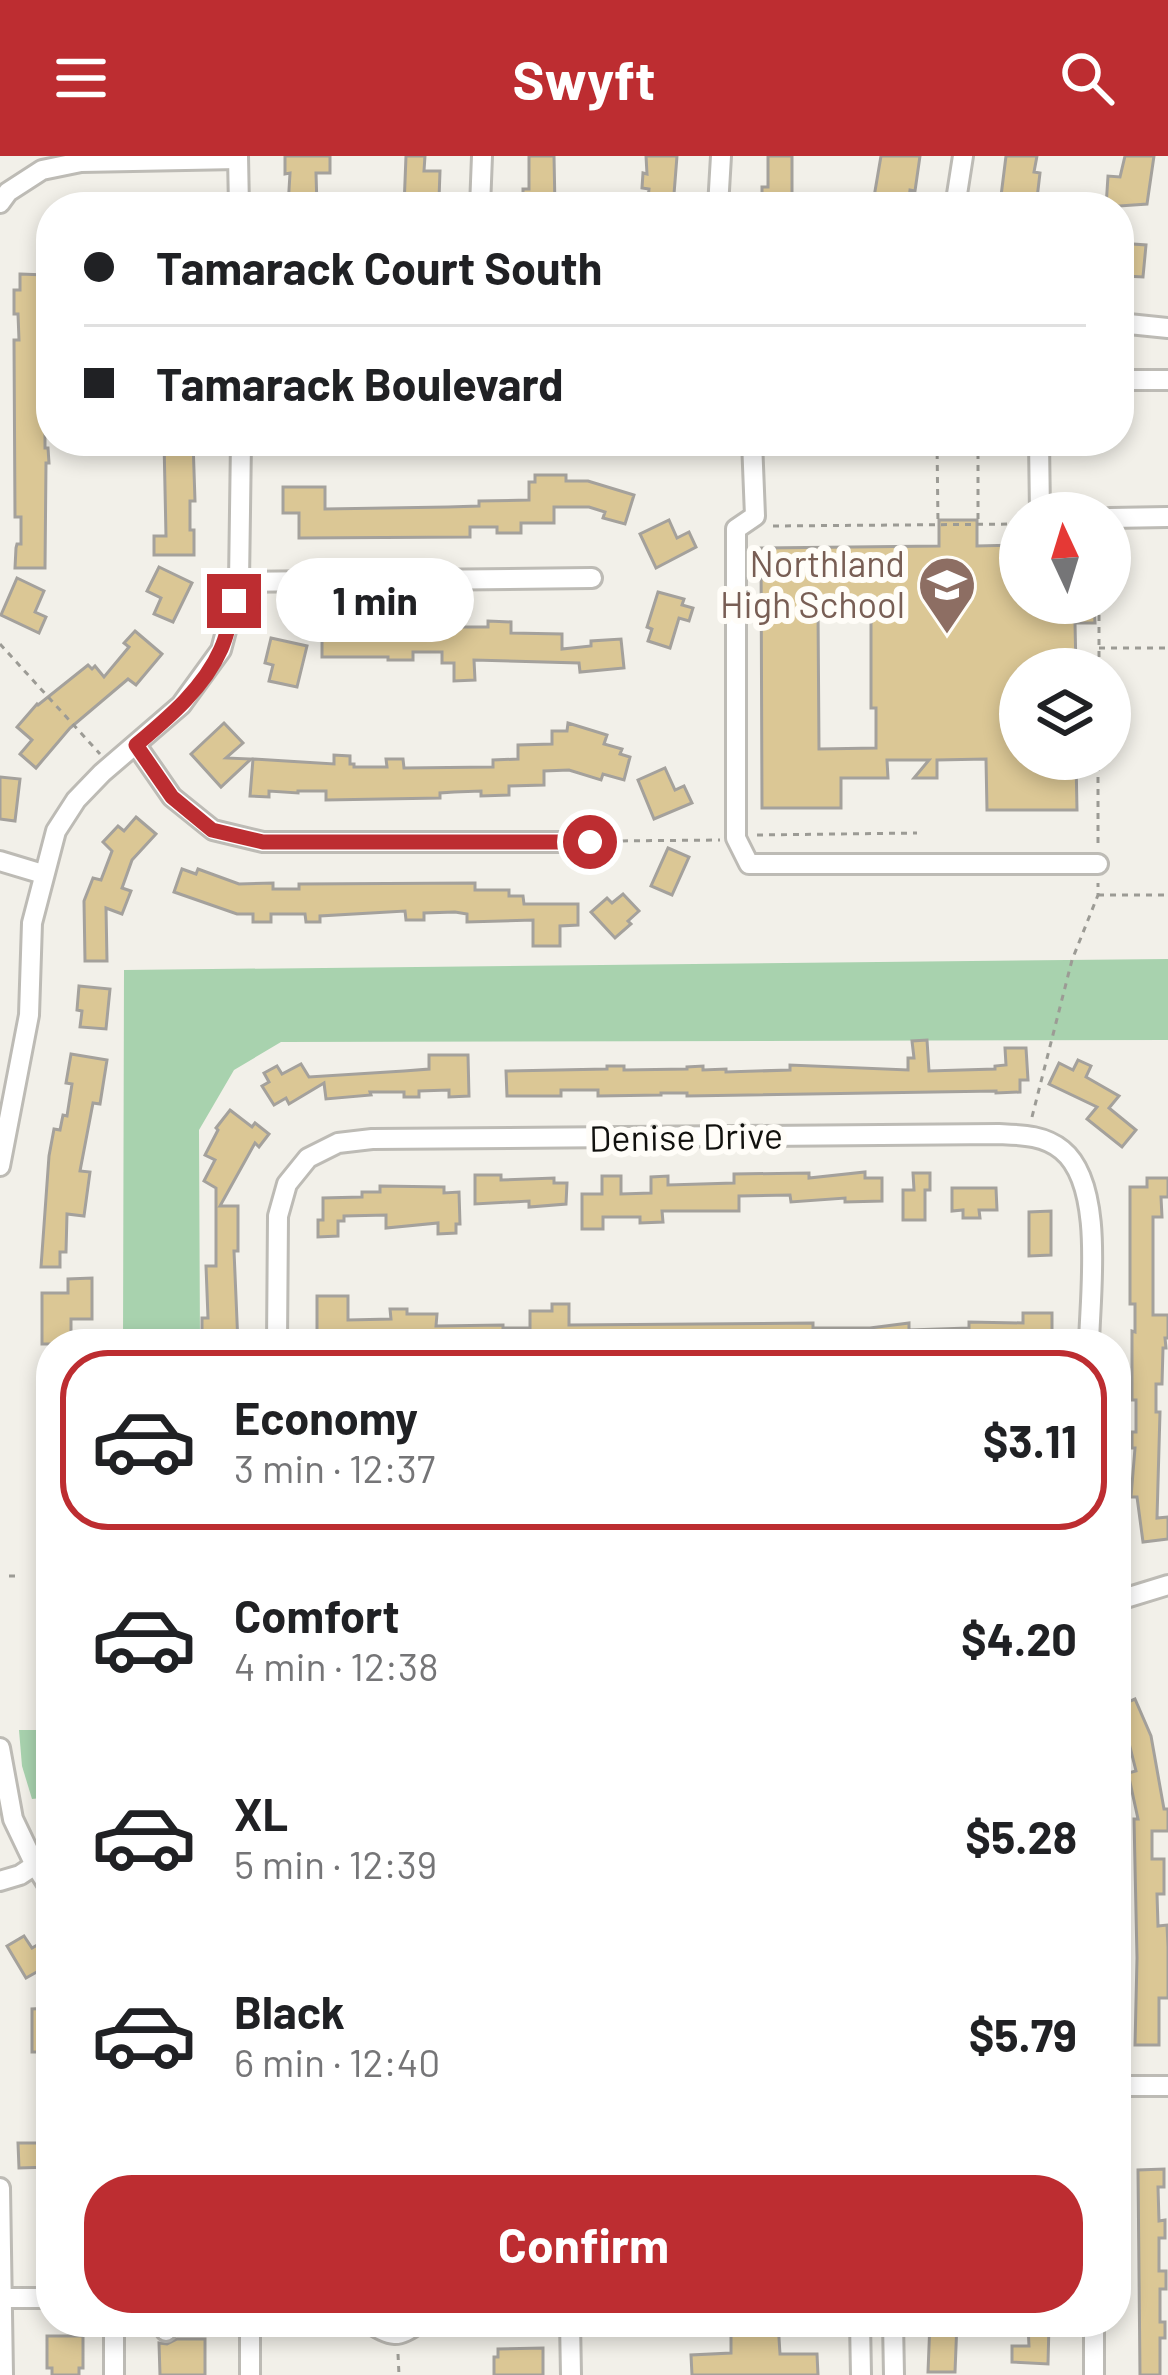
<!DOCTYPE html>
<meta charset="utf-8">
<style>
:root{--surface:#fff;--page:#f2f2f2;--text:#202124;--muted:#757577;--line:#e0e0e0;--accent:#bd2d31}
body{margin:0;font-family:Barlow,sans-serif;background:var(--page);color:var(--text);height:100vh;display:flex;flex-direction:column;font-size:45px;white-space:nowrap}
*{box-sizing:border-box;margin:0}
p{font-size:39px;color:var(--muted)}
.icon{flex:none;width:66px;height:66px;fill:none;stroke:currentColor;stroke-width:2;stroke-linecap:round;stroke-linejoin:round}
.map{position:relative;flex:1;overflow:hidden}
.drawer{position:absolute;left:36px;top:1173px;width:1095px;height:1008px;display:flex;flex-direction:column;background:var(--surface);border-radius:48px;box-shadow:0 6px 18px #0003}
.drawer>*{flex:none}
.hud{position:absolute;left:36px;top:36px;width:1098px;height:264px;border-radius:48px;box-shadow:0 6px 18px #0003;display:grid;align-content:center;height:264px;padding:0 48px;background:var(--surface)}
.needle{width:78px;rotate:356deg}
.buttons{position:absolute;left:999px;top:336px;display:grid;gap:24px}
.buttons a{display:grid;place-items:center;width:132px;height:132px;border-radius:50%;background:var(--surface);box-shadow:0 6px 18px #0003;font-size:60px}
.end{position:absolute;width:54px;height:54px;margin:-27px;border:15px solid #bd2d31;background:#fff;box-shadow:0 0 0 6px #fff}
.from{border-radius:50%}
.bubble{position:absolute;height:84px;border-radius:42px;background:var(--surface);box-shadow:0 6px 18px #0003;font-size:39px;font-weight:700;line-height:84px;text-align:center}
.hud b{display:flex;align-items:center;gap:42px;height:114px;font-size:45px}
.hud b+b{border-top:3px solid var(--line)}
.hud i{width:30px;height:30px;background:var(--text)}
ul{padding:21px 0 0;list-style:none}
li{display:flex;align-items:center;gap:36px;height:180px;margin:0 24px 18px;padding:0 24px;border:6px solid transparent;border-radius:48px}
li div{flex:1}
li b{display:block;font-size:45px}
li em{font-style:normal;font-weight:700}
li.on{border-color:var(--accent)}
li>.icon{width:108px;height:108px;stroke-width:1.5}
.action{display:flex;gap:24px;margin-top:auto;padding:24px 48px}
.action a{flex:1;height:138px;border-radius:48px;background:var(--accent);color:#fff;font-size:48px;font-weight:700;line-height:138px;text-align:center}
header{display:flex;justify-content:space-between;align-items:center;height:156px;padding:0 48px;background:var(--accent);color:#fff;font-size:54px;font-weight:700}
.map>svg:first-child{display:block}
</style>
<header><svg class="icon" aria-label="menu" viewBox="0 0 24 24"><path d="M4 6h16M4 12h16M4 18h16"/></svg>Swyft<svg class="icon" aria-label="search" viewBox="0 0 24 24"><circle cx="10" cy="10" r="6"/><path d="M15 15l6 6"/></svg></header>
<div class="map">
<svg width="1168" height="2219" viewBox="0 0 1168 2219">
<rect width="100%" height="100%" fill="#f2f0e9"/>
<!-- green -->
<g fill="#a8d2ae">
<path d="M1168 803V884L281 886 234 914 199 974 200 1188H123L124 814Z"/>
<path d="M19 1574H51V1641L32 1643 22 1610Z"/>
</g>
<!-- building -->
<g fill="#dbc795" stroke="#a4a19c" stroke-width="3" fill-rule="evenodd">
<path d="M285 0H330V17H316L317 51H288L290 17 285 18Z"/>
<path d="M406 0H425L424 15H440L439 43 431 42V51H404Z"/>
<path d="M529 0H554L555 51H523V33H529Z"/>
<path d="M646 0H677L673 51H647L649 33 642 32 643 17 647 18Z"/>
<path d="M768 0H792V51H762V31H768Z"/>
<path d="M881 0H920L915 35 910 34 908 51 882 49 883 42 874 41Z"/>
<path d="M1006 0H1037L1034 16 1040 17 1036 51H1006L1007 41 1001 40Z"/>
<path d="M1125 0H1154L1147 48 1106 51 1108 20 1120 21Z"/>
<path d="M1119 87 1146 89 1143 121 1125 120V115L1119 114Z"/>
<path d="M20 118 45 119V185H50L51 256H45V292H48L49 307H46L45 412H15L16 392 17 388H21V361H15L14 184H19L18 158H14V134H20Z"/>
<path d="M164 285H193L195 345H190V374H194V399H154V380H166Z"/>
<path d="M535 319H566V325H588L634 339 625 368 603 362 605 356 589 351H554V367H521V377H497V371H470V381L299 382V357H283V331H325V353L448 351 479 350V345L529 344V326H535Z"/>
<path d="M669 364 677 382 689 376 696 391 656 412 640 378Z"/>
<path d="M939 364H977V390L1020 389V447H1094L1095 467H1075L1076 513H1020V603H1076L1077 654H987L986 603 937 604V622H914L929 604H887L888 622H841V652H762L761 392 939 390ZM818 452H871V552H876V592L819 593Z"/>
<path d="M159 411 192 427 173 466 154 458 161 442 147 435Z"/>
<path d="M17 422 44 435 35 456 46 461 39 477 1 459Z"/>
<path d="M658 436 684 443 682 449 693 452 689 465 679 462 670 492 648 485 652 473 647 471Z"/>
<path d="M488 465 511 466V477L562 478V493L591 490V485L621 483 624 512 580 516 579 507 474 504 475 524 454 525V507H442V496H413V504H388V501H322V474L336 473V466H458V471H488Z"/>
<path d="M135 475 162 498 136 529 128 523 70 572 36 612 20 598 32 584 17 571 37 548 38 549 88 509 92 513 95 510 104 521 129 491 124 487Z"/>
<path d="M271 482 307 490 297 531 269 525 273 509 265 507Z"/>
<path d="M224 567 243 587 226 602 251 603 221 631 191 598Z"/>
<path d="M568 567 607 579 604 588 622 593 620 598 630 601 624 624 603 618 601 624 569 614 544 615V629L509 630V639L481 640V635L454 636 440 637V642L326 644V635H298V637L269 635V641L250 640 253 603 334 608V599L350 600V608H354V611H387L386 603H403L404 612 493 611V604L518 603V589L552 588V575H567Z"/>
<path d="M665 612 675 634 684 630 692 647 654 663 638 624Z"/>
<path d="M0 621 20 623 15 665 0 663Z"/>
<path d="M136 661 156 678 132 704 122 732 131 735 122 758 106 752 107 805H85L84 745 93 722 101 724 112 695 103 686 118 670 124 675Z"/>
<path d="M668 692 689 701 672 739 651 730Z"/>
<path d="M182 713 196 718 198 713 239 728 273 727V733H299V728L475 727V734H509V740H523L524 748H578V769L560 770V790H533V764L467 766V758L455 756 424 757V764H406L405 755 320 760V766H306L305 758H271V766H253V758H237L174 736Z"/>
<path d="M623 738 639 755 628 765 631 768 615 782 591 756 607 742 612 747Z"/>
<path d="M79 830 110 833 106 873 80 871 82 855 77 854Z"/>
<path d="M927 884 929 915 995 913V910L1006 909 1005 892H1026L1028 924H1020V936L996 937V935L687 940V937H661V939L598 940V934H561V940H507L506 915 607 913V910H624V914L687 913V911L703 910V914L726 913V916L790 914V909L908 914V902H914L912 885Z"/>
<path d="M71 898 107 904 100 948 93 947 80 1015 90 1016 84 1060 67 1058 66 1096H60V1111H41L49 1000 54 973 60 974 63 959 67 960 72 928 66 927Z"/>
<path d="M429 899H468L469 940 449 941V934L419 935V941H404V936H370L371 939 326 943 324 927 289 948 286 942 274 949 262 930 269 926 264 917 277 910 282 918 301 908 309 921 404 915 429 913Z"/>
<path d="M1078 904 1091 910 1086 921 1119 940 1109 952 1136 974 1122 991 1087 963 1097 951 1049 928 1059 907 1073 914Z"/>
<path d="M230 954 252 971 255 967 269 978 259 991 255 987 220 1050H238V1095H234L238 1188H202V1162H208L206 1110H216V1032L204 1025 215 1004 205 999 218 974 216 972Z"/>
<path d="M865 1016V1022H882V1045L845 1046V1042L791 1046 790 1039 739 1040V1055H662L663 1066 640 1067V1061H603V1073H582V1038H602V1020H621V1038L651 1037V1021L668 1020V1029L734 1027V1018L809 1017V1022Z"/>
<path d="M913 1017H930V1034H925V1064H903V1034H914Z"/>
<path d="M475 1019H501V1024L554 1022V1027H567L566 1048 529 1051V1045L475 1048Z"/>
<path d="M1147 1022H1168V1041H1161L1162 1061H1153V1159H1168V1182H1165L1166 1192H1163L1162 1228H1156V1256H1160L1157 1362 1168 1361V1383L1143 1386 1137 1341H1131L1135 1292H1132V1276H1136V1244H1132V1175L1135 1176V1148H1130V1031H1147Z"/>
<path d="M380 1030 444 1031V1037L459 1036 460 1068H456V1077L438 1078V1067L386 1072V1059L344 1060V1065H338V1080L318 1081V1064H323V1042L362 1041V1036H380Z"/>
<path d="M952 1032H996L997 1054H979L980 1062H963V1054L952 1055Z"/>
<path d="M1051 1055V1099L1029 1100V1056Z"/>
<path d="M92 1122V1163H71V1188H42V1137H68V1123Z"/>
<path d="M317 1140H348V1164L391 1163 390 1153H407V1158H437L436 1170 503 1169V1172H530V1155H552V1148H569V1169L813 1167V1172H870L909 1167V1174L969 1172V1166L1023 1167V1157H1052V1188H585V1183L516 1185V1188H365V1180H339V1188H320L321 1180H317Z"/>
<path d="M1135 1543 1151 1580 1164 1653H1168V1675H1152V1703H1164V1738H1157L1158 1770 1167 1769 1168 1791V1842H1159V1889H1135L1137 1802 1134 1663H1138L1128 1617 1136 1615 1129 1587 1122 1590 1116 1576V1551Z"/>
<path d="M24 1780 32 1792 39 1788 51 1808 26 1822 7 1790Z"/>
<path d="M51 1852V1896H32V1853Z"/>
<path d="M18 1987H44V1991H51V2011L19 2012Z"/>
<path d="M1164 2013V2031H1158L1159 2065 1165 2064V2082H1159V2115H1166V2133H1160V2166H1165V2182H1160V2219H1140L1138 2014Z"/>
<path d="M731 2166H778L780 2198H817L818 2219H692L691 2199 731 2197Z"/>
<path d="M930 2166H957L955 2216H928Z"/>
<path d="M1049 2168 1048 2208 1012 2206V2190H1029L1028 2169Z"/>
<path d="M47 2180H83V2212H79V2219H52V2212H47Z"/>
<path d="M177 2183H205V2219H160L159 2187 167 2188Z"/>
<path d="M543 2192V2219H494V2201H498V2193Z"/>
</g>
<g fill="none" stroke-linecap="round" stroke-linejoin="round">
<defs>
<g id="minor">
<path d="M238 0 239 51"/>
<path d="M0 47 8 36 42 14 81 6 238 3"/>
<path d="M480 51 482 0"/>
<path d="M718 51 721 0"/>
<path d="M955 51 963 0"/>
<path d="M1119 167 1168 172"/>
<path d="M1119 224H1168"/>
<path d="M752 285 755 360 736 373V682L749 708H1098"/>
<path d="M1039 285 1040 357"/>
<path d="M1110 362 1168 361"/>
<path d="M239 426 592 422"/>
<path d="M136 589 172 641 213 674 263 686H590"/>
<path d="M0 705 43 718"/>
<path d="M0 1010 29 859 32 767 56 675 76 644 102 617 181 549 221 494 239 426 241 285"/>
<path d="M277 1188 278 1060 287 1028 308 1002 338 987 372 983 999 978C1021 979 1044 979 1062 994 1105 1029 1090 1137 1089 1188"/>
<path d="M1116 1445 1168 1429"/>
<path d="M0 1592 13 1663 35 1709 51 1734"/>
<path d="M0 1725 20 1719 35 1709"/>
<path d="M1116 1930H1168"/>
<path d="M0 2032 3 2219"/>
<path d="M0 2142H51"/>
<path d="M114 2166V2219"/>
<path d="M166 2166V2175"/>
<path d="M250 2166V2219"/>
<path d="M368 2166C392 2181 397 2183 420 2166"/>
<path d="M570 2166 571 2219"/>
<path d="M860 2166 861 2219"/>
<path d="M893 2166 894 2219"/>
<path d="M1094 2166V2219"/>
</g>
</defs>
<!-- minor casing -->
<use href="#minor" stroke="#bdbbb5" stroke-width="24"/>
<!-- path -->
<g stroke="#9c9b95" stroke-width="3" stroke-dasharray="6 6" stroke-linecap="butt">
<path d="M937 285 938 367"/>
<path d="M978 285V367"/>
<path d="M773 370 1020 368"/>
<path d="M0 488 100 598"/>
<path d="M1099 492H1168"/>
<path d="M1099 513V447"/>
<path d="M757 679 917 677"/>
<path d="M610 685 720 684"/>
<path d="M1098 687V603"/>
<path d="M1098 739H1168"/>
<path d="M1032 961 1072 804 1098 739V727"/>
<path d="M1121 1411 1127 1408"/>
<path d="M9 1420H18"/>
<path d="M398 2198 399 2219"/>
</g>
<!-- minor -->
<use href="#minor" stroke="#fff" stroke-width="18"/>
</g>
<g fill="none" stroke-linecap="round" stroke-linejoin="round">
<!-- route -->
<path stroke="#bd2d31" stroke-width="15" d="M234 445C231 461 228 478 221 493 204 532 168 562 136 589L172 641 212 674 263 686H590"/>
</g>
<!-- icons -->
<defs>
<symbol id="school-pin" viewBox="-11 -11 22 30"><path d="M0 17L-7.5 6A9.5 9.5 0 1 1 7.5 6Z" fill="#8d6e63" stroke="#fffdf8"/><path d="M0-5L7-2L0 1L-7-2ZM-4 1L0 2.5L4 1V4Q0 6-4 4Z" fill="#fff"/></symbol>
</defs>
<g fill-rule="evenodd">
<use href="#school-pin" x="914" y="396" width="66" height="90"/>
</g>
<g text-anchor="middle" stroke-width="12" stroke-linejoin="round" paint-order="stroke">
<!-- education labels -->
<g font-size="36" fill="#785e54" stroke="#fffdf8" text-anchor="end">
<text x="905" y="421">Northland<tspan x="905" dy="41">High School</tspan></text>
</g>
<!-- street labels -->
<g font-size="36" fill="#11110e" stroke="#fffdf8">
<text transform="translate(686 981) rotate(-1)" y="13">Denise Drive</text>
</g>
</g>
</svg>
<div class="buttons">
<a><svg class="needle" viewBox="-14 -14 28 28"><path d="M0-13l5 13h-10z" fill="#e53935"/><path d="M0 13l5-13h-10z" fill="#757577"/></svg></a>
<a><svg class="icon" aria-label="layers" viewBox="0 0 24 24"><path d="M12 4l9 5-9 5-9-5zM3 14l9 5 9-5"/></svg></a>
</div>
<i class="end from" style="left:590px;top:686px"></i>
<i class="end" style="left:234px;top:445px"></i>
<div class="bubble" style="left:276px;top:402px;width:198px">1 min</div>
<div class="hud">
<b><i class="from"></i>Tamarack Court South</b>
<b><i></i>Tamarack Boulevard</b>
</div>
<section class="drawer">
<ul>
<li class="on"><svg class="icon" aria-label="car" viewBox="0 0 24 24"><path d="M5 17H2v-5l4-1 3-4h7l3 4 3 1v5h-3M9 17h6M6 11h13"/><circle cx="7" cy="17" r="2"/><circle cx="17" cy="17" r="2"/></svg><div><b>Economy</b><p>3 min · 12:37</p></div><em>$3.11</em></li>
<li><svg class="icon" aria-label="car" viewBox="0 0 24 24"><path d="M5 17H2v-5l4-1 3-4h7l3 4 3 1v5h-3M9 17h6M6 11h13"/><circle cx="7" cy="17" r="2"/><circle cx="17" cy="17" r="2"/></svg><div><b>Comfort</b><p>4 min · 12:38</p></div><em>$4.20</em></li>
<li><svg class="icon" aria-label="car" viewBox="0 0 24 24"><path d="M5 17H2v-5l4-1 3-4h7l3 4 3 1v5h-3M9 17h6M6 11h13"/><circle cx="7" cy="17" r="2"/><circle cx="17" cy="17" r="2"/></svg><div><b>XL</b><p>5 min · 12:39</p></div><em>$5.28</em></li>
<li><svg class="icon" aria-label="car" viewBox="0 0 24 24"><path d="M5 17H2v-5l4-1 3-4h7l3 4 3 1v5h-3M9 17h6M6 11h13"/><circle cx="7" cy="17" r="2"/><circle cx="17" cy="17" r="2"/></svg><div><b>Black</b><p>6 min · 12:40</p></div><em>$5.79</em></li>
</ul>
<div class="action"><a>Confirm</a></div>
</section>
</div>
